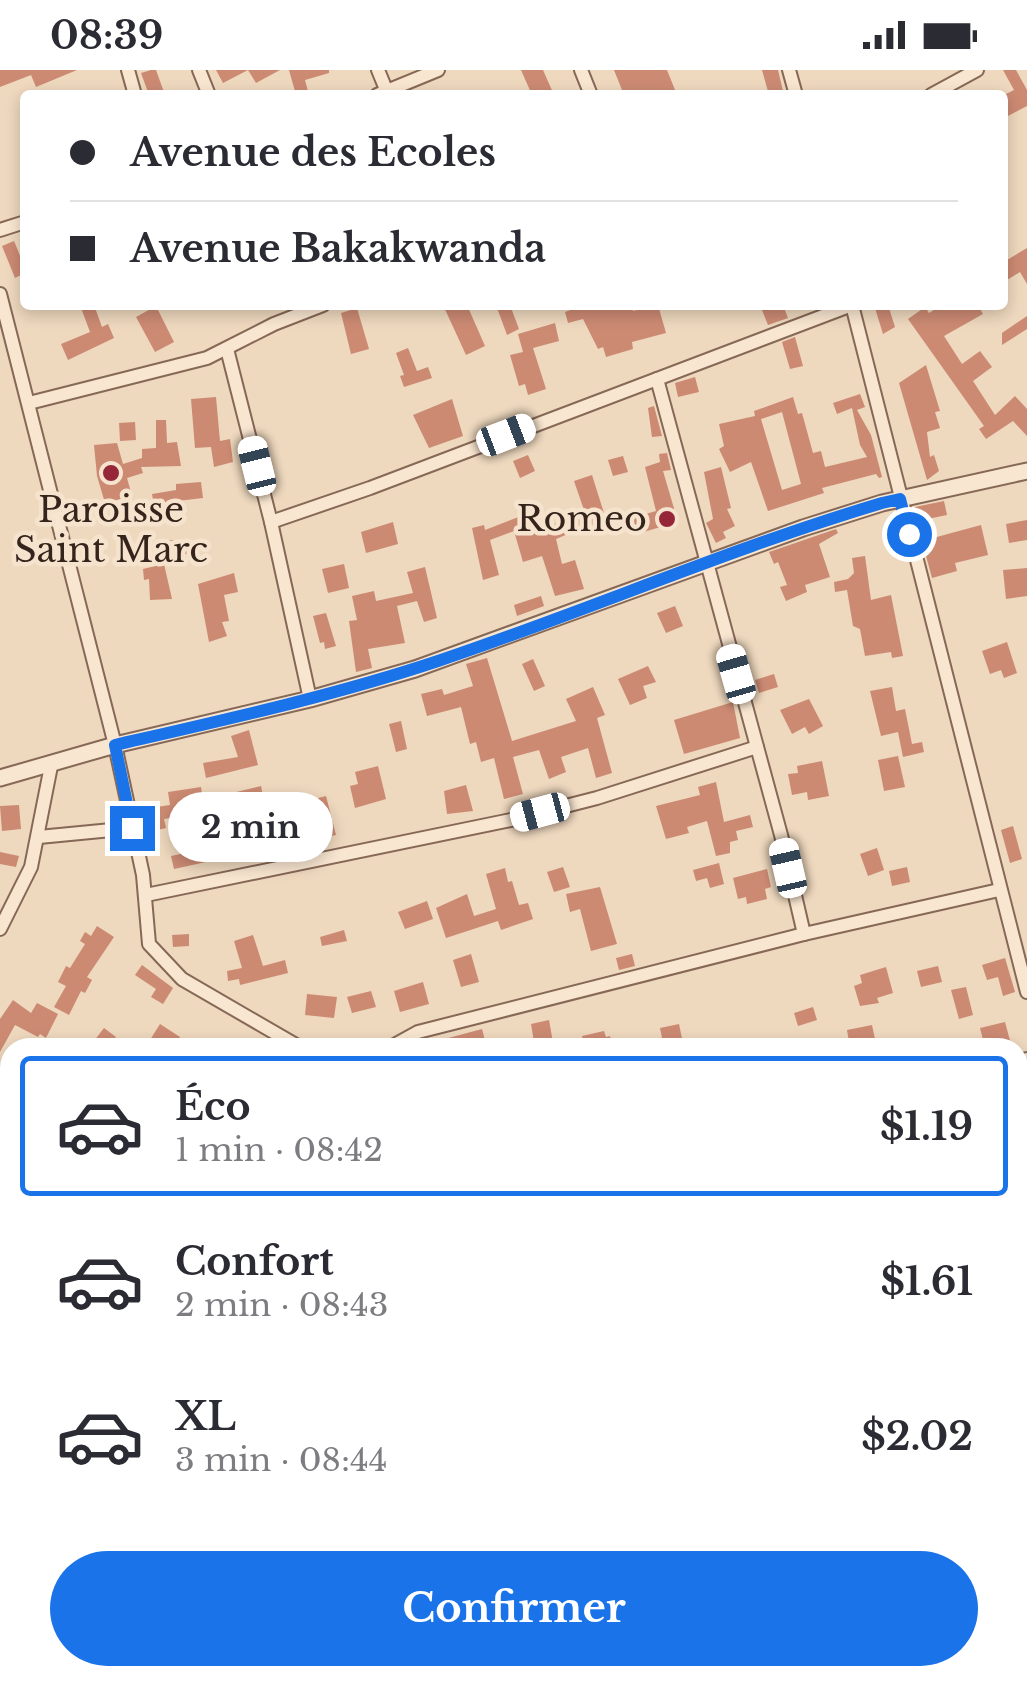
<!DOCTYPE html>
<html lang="fr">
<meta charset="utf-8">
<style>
:root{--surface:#fff;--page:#f2f2f3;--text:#2b2b33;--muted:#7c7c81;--line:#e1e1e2;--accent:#1a73e8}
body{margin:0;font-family:"Libre Baskerville",serif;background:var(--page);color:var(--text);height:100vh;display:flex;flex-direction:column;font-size:38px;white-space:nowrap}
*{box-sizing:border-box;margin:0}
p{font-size:32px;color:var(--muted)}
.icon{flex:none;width:55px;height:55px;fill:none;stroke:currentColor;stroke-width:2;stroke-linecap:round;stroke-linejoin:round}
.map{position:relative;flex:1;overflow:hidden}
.sheet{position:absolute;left:0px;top:968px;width:1028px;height:648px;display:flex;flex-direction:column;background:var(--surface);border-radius:30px 30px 0 0;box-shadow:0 5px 15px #0003}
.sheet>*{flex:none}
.guide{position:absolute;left:20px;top:20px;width:988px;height:220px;border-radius:10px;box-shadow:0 5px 15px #0003;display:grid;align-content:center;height:220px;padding:0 50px;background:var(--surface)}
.end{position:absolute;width:45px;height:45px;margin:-22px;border:12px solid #1a73e8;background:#fff;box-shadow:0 0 0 5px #fff}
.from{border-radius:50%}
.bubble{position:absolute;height:70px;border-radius:35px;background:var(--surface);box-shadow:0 5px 15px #0003;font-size:32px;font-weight:700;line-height:70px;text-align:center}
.car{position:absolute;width:30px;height:60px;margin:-30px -15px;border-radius:12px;box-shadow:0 0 8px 2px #0007;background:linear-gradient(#fff 24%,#345 0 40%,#fff 0 76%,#345 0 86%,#fff 0)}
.guide b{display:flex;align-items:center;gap:35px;height:95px;font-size:38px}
.guide b+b{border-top:2px solid var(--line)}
.guide i{width:25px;height:25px;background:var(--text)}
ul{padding:18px 0 0;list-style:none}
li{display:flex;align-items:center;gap:30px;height:140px;margin:0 20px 15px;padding:0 30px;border:5px solid transparent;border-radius:10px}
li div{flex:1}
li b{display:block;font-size:38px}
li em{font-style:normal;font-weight:700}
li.current{border-color:var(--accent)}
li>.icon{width:90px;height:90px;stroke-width:1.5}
.button{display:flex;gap:20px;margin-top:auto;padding:20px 50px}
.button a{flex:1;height:115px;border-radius:60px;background:var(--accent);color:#fff;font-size:40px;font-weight:700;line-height:115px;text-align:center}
.status{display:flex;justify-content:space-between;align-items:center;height:70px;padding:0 50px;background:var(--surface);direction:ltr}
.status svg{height:28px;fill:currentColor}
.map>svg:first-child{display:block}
</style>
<div class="status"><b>08:39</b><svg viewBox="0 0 49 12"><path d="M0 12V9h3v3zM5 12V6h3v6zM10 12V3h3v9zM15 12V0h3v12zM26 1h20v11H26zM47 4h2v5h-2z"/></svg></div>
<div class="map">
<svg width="1027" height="1614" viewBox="0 0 1027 1614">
<rect width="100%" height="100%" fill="#eed8be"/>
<!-- building -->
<g fill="#cc8a73" fill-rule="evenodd">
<path d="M0 0H77L36 17 31 5 0 17Z"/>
<path d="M151 0H156L165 25H149L141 3Z"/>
<path d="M216 0H280L256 13 248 0 223 13Z"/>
<path d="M289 0H329V3L305 10 309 25H296Z"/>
<path d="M521 0H543L554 25H532Z"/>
<path d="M614 0H667L677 25H624Z"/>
<path d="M762 0H778L784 25H769Z"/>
<path d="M1003 0H1016L1027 20V36L1002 49V26L1014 20Z"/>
<path d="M14 171 25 198V203L15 208 2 176Z"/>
<path d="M1027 178V214L1020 202 1002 213V193Z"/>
<path d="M80 235H94L102 257 108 254 114 268 68 290 61 274 90 262Z"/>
<path d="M443 235H467L485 276 466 285Z"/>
<path d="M496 235H510L519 259 507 265Z"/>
<path d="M584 235H631L633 241 658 235 666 263 632 272 633 279 606 287 603 277 598 279 583 249 568 253 565 242Z"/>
<path d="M760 235H783L788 248 768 255Z"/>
<path d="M888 235 895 257 883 264 875 238Z"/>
<path d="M942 235H978L983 244 944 266 962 294 980 281 992 297 973 311 995 345 1015 326 1027 339V366L1013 351 986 369 979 359 984 356 908 249 925 237 929 243Z"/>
<path d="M156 236 174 272 155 282 136 247Z"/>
<path d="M357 238 369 279 351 284 341 243Z"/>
<path d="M1027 246V259L1002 275V263Z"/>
<path d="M555 253 559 271 533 278 546 319 528 325 525 314 519 316 510 285 523 282 518 264Z"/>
<path d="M795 267 803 296 790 299 782 272Z"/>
<path d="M408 278 417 301 428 297 432 308 404 317 400 306 404 305 396 283Z"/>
<path d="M926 295 940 341 935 342 940 358 927 362 930 387 934 385 939 401 927 410 899 313Z"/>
<path d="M695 307 699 322 678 327 675 313Z"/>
<path d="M860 324 865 337 857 340 871 365 882 407 879 408 876 404 822 418 824 423 768 441 751 392 730 402 719 379 724 376 719 354 755 346 754 341 793 327 798 344 802 343 813 383 821 381 825 397 867 387 860 375 852 338 837 344 833 333ZM782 342 801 414 782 420 761 349Z"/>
<path d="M216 327 220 371 230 369 233 392 214 397 211 377 195 378 191 329Z"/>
<path d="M452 329 463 366 429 378 413 345Z"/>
<path d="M654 336 662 366 652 367 648 338Z"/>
<path d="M156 350H166L167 373 177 372 181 396 141 397 143 403 127 408 132 426 105 433 97 406 94 375 117 373 123 394 142 388V379L156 378Z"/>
<path d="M135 352 136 370 120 371 119 353Z"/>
<path d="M667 383 671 400 663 401 678 452 633 465 628 449 656 441 645 397 660 392 659 384Z"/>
<path d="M528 385 535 401 520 408 513 391Z"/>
<path d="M623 386 628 402 613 406 608 390Z"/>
<path d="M721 397 731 438 727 439 735 456 723 462 726 468 716 473 706 453 713 449 704 402Z"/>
<path d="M592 405 609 459 595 464 592 454 556 469 562 494 575 490 584 519 555 526 542 486 523 492 514 461 490 470 499 505 483 510 472 458 484 455 485 460 529 443 536 462 564 450 563 448 584 440 574 411Z"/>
<path d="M201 412 203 428 169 432 172 448 160 450 158 434 154 435 152 424 176 420V414Z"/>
<path d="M944 431 947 445 918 451 915 437Z"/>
<path d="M1027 450V470L1009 473 1006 454Z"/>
<path d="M393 452 398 474 366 483 361 462Z"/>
<path d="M981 455 988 485 955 493 957 501 932 508 922 471Z"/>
<path d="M836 459 838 463 819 474 830 507 805 515 807 522 786 531 780 517 787 515 778 492 774 494 769 482Z"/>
<rect x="169" y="470" width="22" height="14"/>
<path d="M865 486 871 530 891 525 903 586 892 588 891 582 865 586 860 559 853 556 847 520 835 522 834 512 848 509 854 503 852 488Z"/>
<path d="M164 494 172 529 150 530 149 509 144 510 143 499Z"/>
<path d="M344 494 349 518 328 523 322 499Z"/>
<path d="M425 497 437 548 424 552 417 531 397 536 405 573 368 579 372 598 356 602 349 551 357 550 352 526 374 521 376 531 413 523 407 502Z"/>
<path d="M1027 498V526L1006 529 1003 500Z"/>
<path d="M234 503 238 522 224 525 229 551 222 552 227 566 209 572 198 514Z"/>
<path d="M541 526 544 536 517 546 514 535Z"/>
<path d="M675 536 683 556 666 563 657 543Z"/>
<path d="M326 543 336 576 325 579 324 572 320 573 313 546Z"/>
<path d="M1007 572 1017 603 1004 608 1001 600 990 604 982 581Z"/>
<path d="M487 588 512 671 576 651 566 629 593 617 605 645 597 648 612 703 596 708 588 678 561 687 566 702 549 709 539 680 513 687 523 724 504 729 494 688 481 692 476 672 470 674 461 637 427 646 421 624 442 619 444 625 473 616 466 594Z"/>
<path d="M533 589 545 616 534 621 522 594Z"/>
<path d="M648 596 656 612 643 616 647 628 630 635 618 609Z"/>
<path d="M774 604 778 617 759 623 755 610Z"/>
<path d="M892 617 896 641 905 639 912 674 922 672 924 682 903 687 898 662 881 666 870 621Z"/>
<path d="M809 629 823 656 809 664 805 657 792 664 780 640Z"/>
<path d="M733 632 740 668 684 684 674 650Z"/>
<path d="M401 651 407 679 396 682 389 654Z"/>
<path d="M249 660 258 695 206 708 203 693 238 687 231 666Z"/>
<path d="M898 686 905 717 884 721 878 690Z"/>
<path d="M822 691 829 726 808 730 807 722 792 725 788 704 798 703 797 696Z"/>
<path d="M378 696 386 729 355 738 350 716 358 714 355 702Z"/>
<path d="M716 712 724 752 750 745 753 757 736 761 738 770 730 772V783L716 786 707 751 687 757 689 763 666 769 656 736 700 725 698 717Z"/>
<path d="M466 715 473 741 447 744 444 721Z"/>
<path d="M261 716 268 750 298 744 295 734 326 726 336 765 306 771 307 776 293 779 292 773 215 787V790L174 799 171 786 218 776 210 742 164 749 166 758 153 761 149 738 170 735 168 722 201 717 203 730Z"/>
<path d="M19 735 21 759 2 761 0 736Z"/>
<path d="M1013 756 1022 789 1010 793 1001 760Z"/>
<path d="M877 778 884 800 868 806 860 784Z"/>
<path d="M0 782 19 786 16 797 0 794Z"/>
<path d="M719 793 724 814 710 818 707 808 696 811 693 800Z"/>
<path d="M563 797 570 817 554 822 547 802Z"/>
<path d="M907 797 910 812 892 816 889 801Z"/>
<path d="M505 798 508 812 512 811 519 835 528 833 533 849 501 860 498 851 446 868 436 838 467 824 474 846 496 839 486 804Z"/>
<path d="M767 799 771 817 765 819 767 829 747 834 746 827 738 829 733 808Z"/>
<path d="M600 817 617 874 591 881 580 839 570 842 566 824Z"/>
<path d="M427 831 433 849 405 859 398 842Z"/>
<path d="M97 856 114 867 87 907 92 910 85 923 81 921 69 945 54 937 66 916 58 912 66 896 70 898 85 874 80 871 85 862 91 866Z"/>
<path d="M344 860 347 871 322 876 320 867Z"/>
<path d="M189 864V876L173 877 172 865Z"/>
<path d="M253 865 263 896 285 890 288 903 240 915 239 909 228 911 227 901 242 898 234 871Z"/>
<path d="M471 884 479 912 461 917 453 890Z"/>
<path d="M632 884 635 896 619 900 616 888Z"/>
<path d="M1005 888 1015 922 1003 926 998 907 987 910 982 895Z"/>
<path d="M142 895 173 918 163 934 151 927 156 919 135 905Z"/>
<path d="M938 896 942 912 921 917 917 901Z"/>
<path d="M886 897 893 923 877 928 879 933 860 936 854 916 862 913 860 905Z"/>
<path d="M423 912 429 934 400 942 394 921Z"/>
<path d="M966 917 973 945 959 949 951 920Z"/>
<path d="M371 921 376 937 352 943 347 927Z"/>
<path d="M307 924 337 927 334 948 305 945Z"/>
<path d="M13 930 31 943 37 933 58 944 46 968 40 964 38 967 15 955 0 982V949Z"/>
<path d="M813 937 817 950 798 956 794 943Z"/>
<path d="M549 950 554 978H535L531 954Z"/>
<path d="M1005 952 1012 978H985L980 958Z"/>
<path d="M160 954 180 967 174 978H162L150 970Z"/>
<path d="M679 954 684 978H664L660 958Z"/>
<path d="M872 955 877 978H850L847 960Z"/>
<path d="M104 958 116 967 107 978H101L94 971Z"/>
<path d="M482 959 487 978H427L426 974Z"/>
<path d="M604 961 606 967 610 966 613 978H585L582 966Z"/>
<path d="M0 1101 10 1106V1129L0 1125Z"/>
<path d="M0 1406 10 1412 1 1432 10 1437V1451L0 1446Z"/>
<path d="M0 1593 10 1598V1614H0Z"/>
</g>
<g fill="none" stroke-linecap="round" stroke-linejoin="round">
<defs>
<g id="minor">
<path d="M128 0 135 25"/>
<path d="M199 0 209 25"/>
<path d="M378 0 387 22"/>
<path d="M581 0 591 25"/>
<path d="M789 0 796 25"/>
<path d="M377 25 438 0"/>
<path d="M931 25 977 0"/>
<path d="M0 160 25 152"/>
<path d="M0 224 115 675 143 805 149 874 182 909 301 978"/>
<path d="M852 235 1027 922"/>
<path d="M227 279 271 452 310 629"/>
<path d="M657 309 781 765 804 864"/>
<path d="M29 333 207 288 274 254 323 235"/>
<path d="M271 452 370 418 852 235"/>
<path d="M39 767 132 758"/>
<path d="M146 825 511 750 597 728 757 677"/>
<path d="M0 859 31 797 51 696"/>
<path d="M389 978 418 962 804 864 999 820"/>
<path d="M1018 991 1027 989"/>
<path d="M0 1017 10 1023"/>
<path d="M1018 1162H1027"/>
<path d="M0 1256 10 1261"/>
<path d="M1018 1323 1027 1326"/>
<path d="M0 1559 10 1564"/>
<path d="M1018 1569 1027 1575"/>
<path d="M91 1605 109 1614"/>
<path d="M631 1605 646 1614"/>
<path d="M508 1614 512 1605"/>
</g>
<path id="tertiary" d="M0 708 115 675 310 629 415 599 803 458 882 433 1027 401"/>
</defs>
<!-- minor casing -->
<use href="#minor" stroke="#866857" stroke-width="16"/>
<!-- tertiary casing -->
<use href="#tertiary" stroke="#866857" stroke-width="19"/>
<!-- minor -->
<use href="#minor" stroke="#f9e6d0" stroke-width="12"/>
<!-- tertiary -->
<use href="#tertiary" stroke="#f9e6d0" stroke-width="15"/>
</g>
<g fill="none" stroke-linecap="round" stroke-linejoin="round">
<!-- route -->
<path stroke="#1a73e8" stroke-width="12" d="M132 758 115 675C224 650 333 626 438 591 587 541 731 478 882 433L900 429 909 464"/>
</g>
<!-- markers -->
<g fill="#952739" stroke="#f5e3cd" stroke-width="4">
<circle cx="111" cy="403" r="10"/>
<circle cx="667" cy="449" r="10"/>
</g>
<g text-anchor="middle" stroke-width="9" stroke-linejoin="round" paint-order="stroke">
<!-- poi labels -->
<g font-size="35" fill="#35241b" stroke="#f5e3cd">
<text x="111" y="452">Paroisse<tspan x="111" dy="40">Saint Marc</tspan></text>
<text x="647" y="461" text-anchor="end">Romeo</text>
</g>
</g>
</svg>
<i class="end from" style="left:909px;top:464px"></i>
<i class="end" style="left:132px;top:758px"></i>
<div class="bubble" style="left:168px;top:722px;width:165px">2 min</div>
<i class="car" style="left:506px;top:365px;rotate:69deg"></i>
<i class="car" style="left:257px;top:396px;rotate:346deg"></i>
<i class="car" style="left:736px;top:604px;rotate:344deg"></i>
<i class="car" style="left:540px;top:742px;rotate:255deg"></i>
<i class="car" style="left:788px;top:798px;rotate:347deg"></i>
<div class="guide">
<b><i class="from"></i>Avenue des Ecoles</b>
<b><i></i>Avenue Bakakwanda</b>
</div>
<section class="sheet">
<ul>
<li class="current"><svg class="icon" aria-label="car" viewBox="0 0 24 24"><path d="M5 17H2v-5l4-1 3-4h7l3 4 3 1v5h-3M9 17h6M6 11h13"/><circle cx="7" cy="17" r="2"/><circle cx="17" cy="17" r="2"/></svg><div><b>Éco</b><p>1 min · 08:42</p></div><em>$1.19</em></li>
<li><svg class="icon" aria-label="car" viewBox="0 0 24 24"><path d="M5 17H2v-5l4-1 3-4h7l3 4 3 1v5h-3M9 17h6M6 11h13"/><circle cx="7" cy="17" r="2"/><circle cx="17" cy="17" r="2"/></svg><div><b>Confort</b><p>2 min · 08:43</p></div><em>$1.61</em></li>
<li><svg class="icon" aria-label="car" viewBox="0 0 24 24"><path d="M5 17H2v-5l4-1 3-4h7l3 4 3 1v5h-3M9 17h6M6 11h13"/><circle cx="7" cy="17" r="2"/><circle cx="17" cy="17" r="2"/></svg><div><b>XL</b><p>3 min · 08:44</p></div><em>$2.02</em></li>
</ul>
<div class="button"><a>Confirmer</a></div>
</section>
</div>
